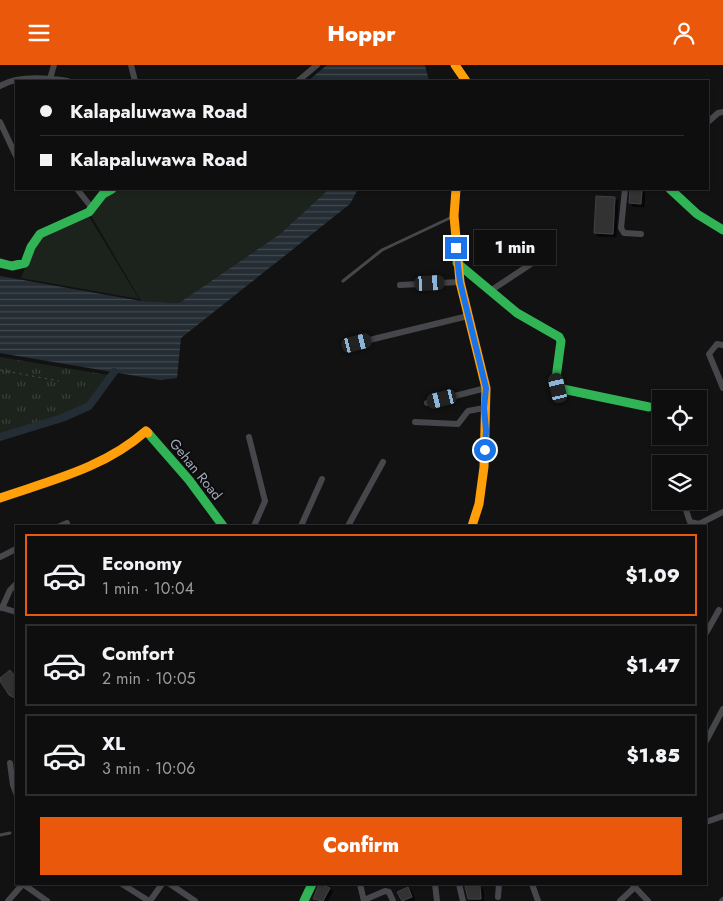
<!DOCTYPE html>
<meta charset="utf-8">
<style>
:root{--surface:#0e0e0e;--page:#1c1c1c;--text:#f1f3f6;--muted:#9b9c9e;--line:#2e2e2e;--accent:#ea580c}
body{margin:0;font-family:Jost,sans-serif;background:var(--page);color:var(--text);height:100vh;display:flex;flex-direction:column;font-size:19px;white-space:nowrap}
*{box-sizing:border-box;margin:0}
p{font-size:16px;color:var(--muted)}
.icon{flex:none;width:28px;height:28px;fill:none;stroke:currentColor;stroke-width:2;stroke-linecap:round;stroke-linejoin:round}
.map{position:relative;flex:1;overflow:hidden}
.sheet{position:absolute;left:15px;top:460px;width:692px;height:360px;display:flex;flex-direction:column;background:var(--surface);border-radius:0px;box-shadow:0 1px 4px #0004,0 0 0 1px var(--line)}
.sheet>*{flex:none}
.guide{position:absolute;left:15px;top:15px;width:694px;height:110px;border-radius:0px;box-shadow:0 1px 4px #0004,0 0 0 1px var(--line);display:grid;align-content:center;height:110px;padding:0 25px;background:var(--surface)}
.fabs{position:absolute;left:652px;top:325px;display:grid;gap:10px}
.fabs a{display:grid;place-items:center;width:55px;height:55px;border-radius:0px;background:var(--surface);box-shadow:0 1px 4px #0004,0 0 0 1px var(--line);font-size:25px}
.end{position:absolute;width:22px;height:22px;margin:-11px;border:6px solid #1a73e8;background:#fff;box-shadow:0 0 0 2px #fff}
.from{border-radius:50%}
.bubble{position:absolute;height:35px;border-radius:0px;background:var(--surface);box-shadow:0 1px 4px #0004,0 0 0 1px var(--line);font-size:16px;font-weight:800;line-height:35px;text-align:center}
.car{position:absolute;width:15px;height:30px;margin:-15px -8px;border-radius:6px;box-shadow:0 0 4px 1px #0007;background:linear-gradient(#222 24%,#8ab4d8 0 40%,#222 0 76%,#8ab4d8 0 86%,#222 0)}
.guide b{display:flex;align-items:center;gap:18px;height:48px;font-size:19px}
.guide b+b{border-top:1px solid var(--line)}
.guide i{width:12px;height:12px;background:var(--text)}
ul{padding:9px 0 0;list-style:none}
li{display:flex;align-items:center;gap:15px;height:82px;margin:0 10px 8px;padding:0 15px;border:2px solid var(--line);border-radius:0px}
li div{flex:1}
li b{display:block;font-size:19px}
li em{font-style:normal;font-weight:800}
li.current{border-color:var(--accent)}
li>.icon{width:45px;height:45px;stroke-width:1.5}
.cta{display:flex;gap:10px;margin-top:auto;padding:10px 25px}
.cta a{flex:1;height:58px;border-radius:0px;background:var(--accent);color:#fff;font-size:20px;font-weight:800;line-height:58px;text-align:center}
header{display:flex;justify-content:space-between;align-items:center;height:65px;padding:0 25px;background:var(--accent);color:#fff;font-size:22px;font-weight:800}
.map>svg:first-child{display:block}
</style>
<header><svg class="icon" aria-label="menu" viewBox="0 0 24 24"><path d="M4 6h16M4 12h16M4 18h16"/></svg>Hoppr<svg class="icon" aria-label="person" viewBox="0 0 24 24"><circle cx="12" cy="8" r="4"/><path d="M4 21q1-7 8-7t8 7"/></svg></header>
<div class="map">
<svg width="723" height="836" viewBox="0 0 723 836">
<defs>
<pattern id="grass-tufts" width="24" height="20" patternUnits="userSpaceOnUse" patternTransform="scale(1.25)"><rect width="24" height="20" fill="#1c221c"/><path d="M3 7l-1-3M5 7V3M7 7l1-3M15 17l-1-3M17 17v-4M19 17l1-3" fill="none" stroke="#3a3f3b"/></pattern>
<pattern id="water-rules" width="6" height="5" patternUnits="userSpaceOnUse" patternTransform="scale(1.25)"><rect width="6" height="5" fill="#252d34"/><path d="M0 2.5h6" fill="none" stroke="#42494f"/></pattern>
<filter id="shadow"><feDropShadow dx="3" dy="3" stdDeviation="0" flood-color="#0009"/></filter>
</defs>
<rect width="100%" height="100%" fill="#121212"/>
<!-- grass -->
<path fill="url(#grass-tufts)" d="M0 292 108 310 87 338 61 350 0 368Z"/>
<!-- park -->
<g fill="#1c221c">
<path d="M112 124H329L280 169 179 238 141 236 89 147Z"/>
<path d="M88 150 139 234 21 213 33 183 42 169Z"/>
</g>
<!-- water -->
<g fill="url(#water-rules)">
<path d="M327 0H425L429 16H308Z"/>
<path d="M329 124H358L350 139 181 273 177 313 160 315 0 288V211L141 236 179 238 280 169Z"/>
</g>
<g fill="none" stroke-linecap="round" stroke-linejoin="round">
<!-- canal -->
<path stroke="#252d34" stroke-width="8" d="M0 372 62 353 89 341 114 307"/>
</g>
<!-- building -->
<g fill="#313133" stroke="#404246" filter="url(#shadow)">
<path d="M630 124H642L641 139 629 138Z"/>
<path d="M596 131 615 132 613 169 594 168Z"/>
<path d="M10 605 16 613V634L9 630 0 616V613Z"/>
<path d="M319 819 330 823 323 836 313 834Z"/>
<path d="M465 821H480L481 834H468Z"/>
<path d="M408 822 412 832 402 836 397 827Z"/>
</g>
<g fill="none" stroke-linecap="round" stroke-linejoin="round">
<!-- path -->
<path stroke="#47494d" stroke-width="1" stroke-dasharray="2.5 4" stroke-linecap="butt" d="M0 305 59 316"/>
<!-- lane -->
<g stroke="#46474b" stroke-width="3">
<path d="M343 216 382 185 452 152"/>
<path d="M0 770 10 768"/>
</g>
<!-- street -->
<g stroke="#46474b" stroke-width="6">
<path d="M131 0 135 16"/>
<path d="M50 14 54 0"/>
<path d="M298 16 317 0"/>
<path d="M0 21C18 10 48 13 68 16"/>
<path d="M0 57 16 91"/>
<path d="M708 57 718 48 723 47"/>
<path d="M77 124 92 143"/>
<path d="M625 124 621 163 624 168 641 169"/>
<path d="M400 220 460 217"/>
<path d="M490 226 534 197"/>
<path d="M357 278 468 251"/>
<path d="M723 280 717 279 709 289 723 323"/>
<path d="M427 338 486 323"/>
<path d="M415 357 458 359 468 346 484 343"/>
<path d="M249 372 265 436 254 461"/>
<path d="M670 398V399"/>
<path d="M683 436 690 457 699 459 723 447"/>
<path d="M60 461 67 458"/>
<path d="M301 461 322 414"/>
<path d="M348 461 383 397"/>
<path d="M0 492 16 484"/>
<path d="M0 542 16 547"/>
<path d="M2 543 10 525 16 519"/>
<path d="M706 568 719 545"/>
<path d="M706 676 723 644"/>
<path d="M10 698 13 720 16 728"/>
<path d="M706 757 723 751"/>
<path d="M23 819 47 836"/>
<path d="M122 819 149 836"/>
<path d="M170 819 195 836"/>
<path d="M360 819 364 836"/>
<path d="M435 819 437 836"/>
<path d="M459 819 463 836"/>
<path d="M532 819 538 836"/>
<path d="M632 819 648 836"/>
<path d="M498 832 499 819"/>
<path d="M364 835 385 826 389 827 393 836"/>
<path d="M8 836 22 820"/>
<path d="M150 836 162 819"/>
<path d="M620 836 635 822"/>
<path d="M722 836 723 835"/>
</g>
<!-- fast -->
<g stroke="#30b455" stroke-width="9">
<path d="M670 124 697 149 723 165"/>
<path d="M0 198 12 201 25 198 31 182 40 169 89 147 103 129 112 124"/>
<path d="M457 198 517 248 559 272 561 276 556 313 558 323 649 342"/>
<path d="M148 368 189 415 223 461"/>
<path d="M304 836 312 819"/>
</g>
<!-- slow -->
<g stroke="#ff9f0a" stroke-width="9">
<path d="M455 0 466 16"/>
<path d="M456 124 454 151 460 217 486 323 484 402 479 439 472 461"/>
<path d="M0 433C52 415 104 403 146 366L148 368"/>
</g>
</g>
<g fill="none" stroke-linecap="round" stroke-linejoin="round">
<!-- route -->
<path stroke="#1a73e8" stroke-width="6" d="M456 183 460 217 486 323 484 343 486 365 485 385"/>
</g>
<g text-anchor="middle" stroke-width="4" stroke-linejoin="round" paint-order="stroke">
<!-- street labels -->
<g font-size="14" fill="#a1a8b4" stroke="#0c0c0e">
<text transform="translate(196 404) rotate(51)" y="5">Gehan Road</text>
</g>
</g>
</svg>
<div class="fabs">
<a><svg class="icon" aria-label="locate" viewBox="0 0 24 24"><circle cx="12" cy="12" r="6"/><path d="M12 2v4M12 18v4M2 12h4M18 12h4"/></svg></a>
<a><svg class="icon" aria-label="layers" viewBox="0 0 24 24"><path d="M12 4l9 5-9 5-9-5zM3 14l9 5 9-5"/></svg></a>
</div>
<i class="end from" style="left:485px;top:385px"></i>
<i class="end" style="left:456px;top:183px"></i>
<div class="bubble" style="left:474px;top:165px;width:82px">1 min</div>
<i class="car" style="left:430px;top:218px;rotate:87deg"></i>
<i class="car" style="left:357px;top:278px;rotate:76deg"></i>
<i class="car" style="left:558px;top:323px;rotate:347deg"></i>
<i class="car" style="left:442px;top:334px;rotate:256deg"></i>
<div class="guide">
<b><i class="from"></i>Kalapaluwawa Road</b>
<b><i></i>Kalapaluwawa Road</b>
</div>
<section class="sheet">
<ul>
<li class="current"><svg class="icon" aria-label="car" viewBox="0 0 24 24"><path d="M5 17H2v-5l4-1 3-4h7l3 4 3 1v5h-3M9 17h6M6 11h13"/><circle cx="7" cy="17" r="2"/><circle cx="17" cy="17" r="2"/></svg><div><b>Economy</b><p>1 min · 10:04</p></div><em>$1.09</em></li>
<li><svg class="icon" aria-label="car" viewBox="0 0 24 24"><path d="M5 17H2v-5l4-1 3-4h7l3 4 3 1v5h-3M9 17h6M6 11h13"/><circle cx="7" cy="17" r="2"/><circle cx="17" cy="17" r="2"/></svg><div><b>Comfort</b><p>2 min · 10:05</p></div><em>$1.47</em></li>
<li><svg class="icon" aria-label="car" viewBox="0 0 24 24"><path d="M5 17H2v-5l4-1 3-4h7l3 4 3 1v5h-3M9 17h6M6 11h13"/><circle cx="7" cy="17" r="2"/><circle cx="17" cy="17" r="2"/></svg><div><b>XL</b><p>3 min · 10:06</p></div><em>$1.85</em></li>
</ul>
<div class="cta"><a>Confirm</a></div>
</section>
</div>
